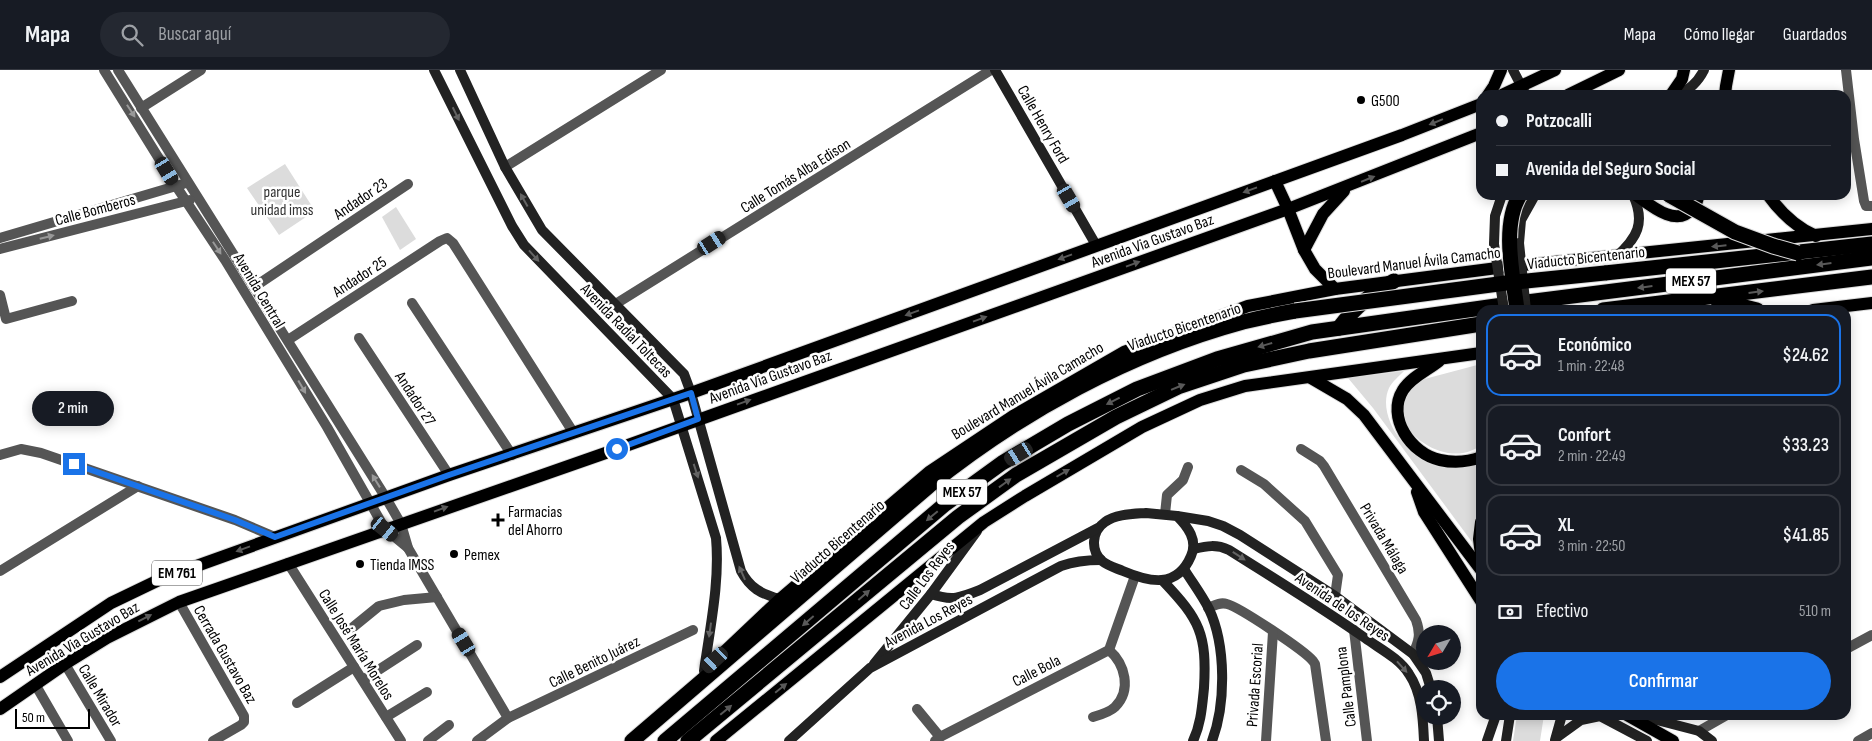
<!DOCTYPE html>
<html lang="es">
<meta charset="utf-8">
<style>
:root{--surface:#171b24;--page:#242831;--text:#f1f3f6;--muted:#9ea1a6;--line:#363941;--accent:#1a73e8}
body{margin:0;font-family:"Sofia Sans Condensed",sans-serif;background:var(--page);color:var(--text);height:100vh;display:flex;flex-direction:column;font-size:19px;white-space:nowrap}
*{box-sizing:border-box;margin:0}
p{font-size:16px;color:var(--muted)}
.icon{flex:none;width:28px;height:28px;fill:none;stroke:currentColor;stroke-width:2;stroke-linecap:round;stroke-linejoin:round}
.map{position:relative;flex:1;overflow:hidden}
.sheet{position:absolute;left:1476px;top:235px;width:375px;height:415px;display:flex;flex-direction:column;background:var(--surface);border-radius:15px;box-shadow:0 2px 12px #0003}
.sheet>*{flex:none}
.guide{position:absolute;left:1476px;top:20px;width:375px;height:110px;border-radius:15px;box-shadow:0 2px 12px #0003;display:grid;align-content:center;height:110px;padding:0 20px;background:var(--surface)}
.needle{width:32px;rotate:232deg}
.buttons{position:absolute;left:1416px;top:555px;display:grid;gap:10px}
.buttons a{display:grid;place-items:center;width:45px;height:45px;border-radius:50%;background:var(--surface);box-shadow:0 2px 12px #0003;font-size:25px}
.scale{position:absolute;left:15px;bottom:12px;width:75px;box-sizing:border-box;padding-left:5px;border:2px solid #000;border-top:0;font-size:14px;line-height:18px;white-space:nowrap;color:#000;-webkit-text-stroke:4px #fff;paint-order:stroke}
.end{position:absolute;width:22px;height:22px;margin:-11px;border:6px solid #1a73e8;background:#fff;box-shadow:0 0 0 2px #fff}
.from{border-radius:50%}
.bubble{position:absolute;height:35px;border-radius:18px;background:var(--surface);box-shadow:0 2px 12px #0003;font-size:16px;font-weight:600;line-height:35px;text-align:center}
.car{position:absolute;width:15px;height:30px;margin:-15px -8px;border-radius:6px;box-shadow:0 0 4px 1px #0007;background:linear-gradient(#222 24%,#8ab4d8 0 40%,#222 0 76%,#8ab4d8 0 86%,#222 0)}
.guide b{display:flex;align-items:center;gap:18px;height:48px;font-size:19px}
.guide b+b{border-top:1px solid var(--line)}
.guide i{width:12px;height:12px;background:var(--text)}
ul{padding:9px 0 0;list-style:none}
li{display:flex;align-items:center;gap:15px;height:82px;margin:0 10px 8px;padding:0 10px;border:2px solid var(--line);border-radius:15px}
li div{flex:1}
li b{display:block;font-size:19px}
li em{font-style:normal;font-weight:600}
li.active{border-color:var(--accent)}
li>.icon{width:45px;height:45px;stroke-width:1.5}
.pay{display:flex;align-items:center;gap:12px;height:55px;padding:0 20px;font-size:19px}
.pay p{margin-inline-start:auto}
.cta{display:flex;gap:10px;margin-top:auto;padding:10px 20px}
.cta a{flex:1;height:58px;border-radius:30px;background:var(--accent);color:#fff;font-size:20px;font-weight:600;line-height:58px;text-align:center}
header{display:flex;align-items:center;gap:30px;box-sizing:border-box;height:70px;padding:0 25px;background:var(--surface);border-bottom:1px solid var(--line)}
header strong{font-size:24px}
nav{display:flex;gap:28px;margin-inline-start:auto;font-size:18px}
.search{width:350px;height:45px;background:var(--page);display:flex;align-items:center;gap:12px;box-sizing:border-box;padding:0 18px;border-radius:28px;color:var(--muted);font-size:19px}
.map>svg:first-child{display:block}
</style>
<header>
<strong>Mapa</strong>
<div class="search"><svg class="icon" aria-label="search" viewBox="0 0 24 24"><circle cx="10" cy="10" r="6"/><path d="M15 15l6 6"/></svg>Buscar aquí</div>
<nav><a>Mapa</a><a>Cómo llegar</a><a>Guardados</a></nav>
</header>
<div class="map">
<svg width="1872" height="671" viewBox="0 0 1872 671">
<rect width="100%" height="100%" fill="#fff"/>
<!-- green -->
<g fill="#dcdcdc">
<path d="M285 94 315 141 279 165 247 118Z"/>
<path d="M396 137 416 169 400 180 382 147Z"/>
<path d="M1481 294V376C1475 379 1469 382 1463 383 1441 387 1412 371 1404 350 1402 345 1402 337 1402 331L1417 311Z"/>
<path d="M1404 301C1399 306 1392 312 1389 318 1376 347 1408 389 1436 396 1452 400 1466 396 1481 392V430L1475 454V476L1373 338 1348 308Z"/>
<path d="M1517 645H1544L1540 671H1513Z"/>
</g>
<g fill="none" stroke-linecap="round" stroke-linejoin="round">
<defs>
<g id="primary">
<path d="M1488 25 1494 16 1501 0"/>
<path d="M1502 25 1555 0"/>
<path d="M1568 25 1619 0"/>
<path d="M1671 25 1682 9 1684 0"/>
<path d="M1725 25 1726 16 1729 0"/>
<path d="M1275 111 1288 139 1304 180 1315 199 1335 219"/>
<path d="M1636 125C1650 135 1676 158 1692 139 1696 135 1698 131 1698 125"/>
<path d="M1768 125C1781 143 1795 157 1816 166"/>
<path d="M1304 180 1323 144 1344 121"/>
<path d="M1813 240 1872 233"/>
<path d="M1439 291C1428 300 1411 307 1403 320 1386 347 1411 384 1440 390 1454 393 1468 392 1481 387"/>
<path d="M1311 308 1347 329 1364 345 1481 500"/>
<path d="M1417 422 1424 442 1481 531"/>
<path d="M1481 452 1479 469 1481 485"/>
<path d="M708 597 780 529 929 402 1013 346 1124 282 1248 236 1335 219 1505 197 1872 159"/>
<path d="M0 607 111 533 163 508 449 405 691 323 1402 65 1481 34"/>
<path d="M0 639 65 594 107 568 179 532 617 379 1288 139 1481 63"/>
<path d="M1627 645 1673 671"/>
<path d="M716 671 984 452 1025 426 1142 357 1200 330 1245 316 1481 283"/>
</g>
<g id="highway">
<path d="M1605 203 1872 174"/>
<path d="M1717 230 1757 240"/>
<path d="M1603 240 1872 207"/>
<path d="M1339 258C1354 238 1371 223 1394 211"/>
<path d="M632 671 929 416C1021 342 1129 283 1243 252 1260 248 1278 244 1295 241"/>
<path d="M665 671 944 435 1002 393 1068 354 1137 319 1217 289 1312 262 1510 234 1872 188"/>
<path d="M688 671 958 447 1016 405 1116 347 1178 317 1244 295 1309 281 1481 254"/>
</g>
</defs>
<!-- primary casing -->
<use href="#primary" stroke="#dbdbdb" stroke-width="14"/>
<!-- highway casing -->
<use href="#highway" stroke="#dbdbdb" stroke-width="17"/>
<!-- street -->
<g stroke="#555" stroke-width="10">
<path d="M104 0 176 116 225 190 327 357 385 459 408 478"/>
<path d="M118 0 386 428 401 454 408 478 508 648"/>
<path d="M1846 0 1854 69 1864 131 1866 136H1872"/>
<path d="M141 38 201 0"/>
<path d="M505 97 661 0"/>
<path d="M0 168 183 114"/>
<path d="M0 179 190 130"/>
<path d="M254 217 408 114"/>
<path d="M0 225 6 249 72 231"/>
<path d="M412 233 512 385"/>
<path d="M614 235 991 0"/>
<path d="M359 268 449 405"/>
<path d="M288 270 440 171 447 168 453 173 573 362"/>
<path d="M1301 379 1320 391 1324 396 1416 550C1421 564 1419 571 1413 584"/>
<path d="M0 385 21 379 41 383 235 450 275 467"/>
<path d="M1241 400 1264 414 1305 451 1338 505 1335 526"/>
<path d="M1165 444 1167 425 1183 410 1188 397"/>
<path d="M288 493 401 671"/>
<path d="M0 501 138 416"/>
<path d="M179 532 244 646V652L241 655 213 671"/>
<path d="M1208 538C1215 535 1220 532 1227 534 1239 537 1304 580 1313 591L1315 594 1326 671"/>
<path d="M352 558 379 536 404 530 437 527"/>
<path d="M1354 560 1367 671"/>
<path d="M1846 579 1872 565"/>
<path d="M65 594 111 671"/>
<path d="M363 610 417 575"/>
<path d="M35 614 68 671"/>
<path d="M297 633 354 597"/>
<path d="M917 639 940 667"/>
<path d="M386 647 427 622"/>
<path d="M1093 647C1100 645 1110 642 1115 637 1132 620 1125 594 1109 580"/>
<path d="M1699 661 1727 645"/>
<path d="M428 671 449 655"/>
<path d="M477 671 508 648 693 560"/>
<path d="M935 671 940 667 1109 580 1135 506"/>
<path d="M1266 671 1273 562"/>
<path d="M1858 671 1872 663"/>
</g>
<!-- secondary -->
<g stroke="#222" stroke-width="10">
<path d="M434 0 512 156 524 175 673 329 716 468C720 512 710 557 704 601"/>
<path d="M460 0 505 97 542 160 684 304 691 323 741 501C750 518 761 524 780 529"/>
<path d="M995 0 1096 175"/>
<path d="M1513 0 1526 25"/>
<path d="M1677 25C1690 20 1698 12 1704 0"/>
<path d="M1519 173 1521 150 1535 125"/>
<path d="M1494 174 1495 146 1502 125"/>
<path d="M1616 187C1637 168 1646 153 1633 125"/>
<path d="M1146 443 1177 446C1188 457 1198 470 1191 486 1177 519 1149 512 1123 501 1116 498 1108 496 1102 491 1090 480 1092 461 1105 452 1116 444 1133 444 1146 443Z"/>
<path d="M1177 446 1208 451 1223 456 1240 465 1335 526 1413 584 1426 603 1431 619"/>
<path d="M1194 479C1207 476 1216 474 1229 480 1275 509 1321 537 1365 568 1380 579 1399 588 1409 604 1422 623 1423 649 1424 671"/>
<path d="M1184 499C1192 512 1202 525 1209 539 1226 575 1226 634 1212 671"/>
<path d="M1163 511C1200 550 1207 564 1204 618 1202 637 1201 654 1193 671"/>
<path d="M931 524C952 531 960 528 980 520L1098 458"/>
<path d="M874 594 931 524 977 461"/>
<path d="M1646 645 1653 649 1699 661 1712 671"/>
<path d="M1437 646 1439 671"/>
<path d="M1556 668 1581 650 1600 646 1647 671"/>
<path d="M1555 670 1562 645"/>
<path d="M789 671 870 598 1061 496C1075 491 1086 490 1101 490"/>
<path d="M1487 671 1496 645"/>
<path d="M1506 671 1510 645"/>
</g>
<!-- primary -->
<use href="#primary" stroke="#000" stroke-width="12"/>
<!-- highway -->
<use href="#highway" stroke="#000" stroke-width="15"/>
<defs>
<g id="highway-bridge">
<path d="M1669 125 1735 162 1773 176 1798 183"/>
<path d="M1517 240C1513 206 1501 155 1520 125"/>
<path d="M1295 241 1506 213 1605 203"/>
</g>
</defs>
<!-- highway-bridge casing -->
<use href="#highway-bridge" stroke="#dbdbdb" stroke-width="17" stroke-linecap="butt"/>
<!-- secondary-bridge -->
<g stroke="#222" stroke-width="10">
<path d="M1519 173 1526 240"/>
<path d="M1494 174 1504 240"/>
</g>
<!-- highway-bridge -->
<use href="#highway-bridge" stroke="#000" stroke-width="15"/>
</g>
<!-- one-way arrows -->
<defs><path id="oneway-solid" d="M-6-.8H1V-3.2L6.5 0L1 3.2V.8H-6Z" transform="scale(1.25)"/></defs>
<g fill="#999">
<use href="#oneway-solid" transform="translate(131 41) rotate(57)"/>
<use href="#oneway-solid" transform="translate(47 167) rotate(-14)"/>
<use href="#oneway-solid" transform="translate(217 178) rotate(57)"/>
<use href="#oneway-solid" transform="translate(302 317) rotate(60)"/>
<use href="#oneway-solid" transform="translate(376 411) rotate(-122)"/>
</g>
<g fill="#646464">
<use href="#oneway-solid" transform="translate(456 44) rotate(64)"/>
<use href="#oneway-solid" transform="translate(524 130) rotate(-119)"/>
<use href="#oneway-solid" transform="translate(534 186) rotate(48)"/>
<use href="#oneway-solid" transform="translate(696 401) rotate(72)"/>
<use href="#oneway-solid" transform="translate(1239 486) rotate(33)"/>
<use href="#oneway-solid" transform="translate(742 503) rotate(-114)"/>
<use href="#oneway-solid" transform="translate(710 560) rotate(98)"/>
<use href="#oneway-solid" transform="translate(1402 597) rotate(48)"/>
</g>
<g fill="#595959">
<use href="#oneway-solid" transform="translate(1436 52) rotate(158)"/>
<use href="#oneway-solid" transform="translate(1368 109) rotate(-22)"/>
<use href="#oneway-solid" transform="translate(1250 120) rotate(160)"/>
<use href="#oneway-solid" transform="translate(1719 176) rotate(174)"/>
<use href="#oneway-solid" transform="translate(1065 187) rotate(160)"/>
<use href="#oneway-solid" transform="translate(1133 194) rotate(-20)"/>
<use href="#oneway-solid" transform="translate(1824 194) rotate(173)"/>
<use href="#oneway-solid" transform="translate(1645 217) rotate(173)"/>
<use href="#oneway-solid" transform="translate(1756 222) rotate(-7)"/>
<use href="#oneway-solid" transform="translate(912 243) rotate(160)"/>
<use href="#oneway-solid" transform="translate(980 249) rotate(-20)"/>
<use href="#oneway-solid" transform="translate(1265 275) rotate(164)"/>
<use href="#oneway-solid" transform="translate(1178 317) rotate(-22)"/>
<use href="#oneway-solid" transform="translate(1113 331) rotate(153)"/>
<use href="#oneway-solid" transform="translate(744 332) rotate(-20)"/>
<use href="#oneway-solid" transform="translate(1063 403) rotate(-30)"/>
<use href="#oneway-solid" transform="translate(1005 413) rotate(-36)"/>
<use href="#oneway-solid" transform="translate(441 439) rotate(-20)"/>
<use href="#oneway-solid" transform="translate(932 446) rotate(140)"/>
<use href="#oneway-solid" transform="translate(243 479) rotate(160)"/>
<use href="#oneway-solid" transform="translate(864 525) rotate(-41)"/>
<use href="#oneway-solid" transform="translate(145 548) rotate(-27)"/>
<use href="#oneway-solid" transform="translate(808 551) rotate(139)"/>
<use href="#oneway-solid" transform="translate(781 618) rotate(-39)"/>
<use href="#oneway-solid" transform="translate(726 640) rotate(-40)"/>
</g>
<g fill="none" stroke-linecap="round" stroke-linejoin="round">
<!-- route -->
<path stroke="#1a73e8" stroke-width="6" d="M74 394 235 450 275 467 449 405 691 323 698 349 617 379"/>
</g>
<!-- markers -->
<g fill="#000" stroke="#fff" stroke-width="2">
<circle cx="1361" cy="30" r="5"/>
<path d="M495.5 442.5h5v5h5v5h-5v5h-5v-5h-5v-5h5z"/>
<circle cx="454" cy="484" r="5"/>
<circle cx="360" cy="494" r="5"/>
</g>
<g text-anchor="middle" stroke-width="5" stroke-linejoin="round" paint-order="stroke">
<!-- shield labels -->
<g fill="#fff" stroke="#4c4c4c" stroke-width="1">
<rect x="1666" y="198.5" width="50" height="25" rx="4"/>
<rect x="937" y="409.5" width="50" height="25" rx="4"/>
<rect x="152" y="490.5" width="50" height="25" rx="4"/>
</g>
<g font-size="15" font-weight="bold" fill="#000">
<text x="1691" y="216">MEX 57</text>
<text x="962" y="427">MEX 57</text>
<text x="177" y="508">EM 761</text>
</g>
<!-- poi labels -->
<g font-size="16" fill="#000" stroke="#fff" text-anchor="start">
<text x="1371" y="36">G500</text>
<text x="508" y="447">Farmacias<tspan x="508" dy="18">del Ahorro</tspan></text>
<text x="464" y="490">Pemex</text>
<text x="370" y="500">Tienda IMSS</text>
</g>
<!-- street labels -->
<g font-size="16" fill="#000" stroke="#fff">
<text transform="translate(1044 54) rotate(60)" y="6">Calle Henry Ford</text>
<text transform="translate(795 105) rotate(-32)" y="6">Calle Tomás Alba Edison</text>
<text transform="translate(360 128) rotate(-34)" y="6">Andador 23</text>
<text transform="translate(95 139) rotate(-15)" y="6">Calle Bomberos</text>
<text transform="translate(1152 170) rotate(-20)" y="6">Avenida Via Gustavo Baz</text>
<text transform="translate(1586 187) rotate(-6)" y="6">Viaducto Bicentenario</text>
<text transform="translate(1414 192) rotate(-7)" y="6">Boulevard Manuel Ávila Camacho</text>
<text transform="translate(359 206) rotate(-33)" y="6">Andador 25</text>
<text transform="translate(260 220) rotate(59)" y="6">Avenida Central</text>
<text transform="translate(1184 256) rotate(-19)" y="6">Viaducto Bicentenario</text>
<text transform="translate(627 260) rotate(46)" y="6">Avenida Radial Toltecas</text>
<text transform="translate(770 306) rotate(-20)" y="6">Avenida Via Gustavo Baz</text>
<text transform="translate(1027 320) rotate(-31)" y="6">Boulevard Manuel Ávila Camacho</text>
<text transform="translate(416 328) rotate(57)" y="6">Andador 27</text>
<text transform="translate(1385 468) rotate(59)" y="6">Privada Málaga</text>
<text transform="translate(837 471) rotate(-41)" y="6">Viaducto Bicentenario</text>
<text transform="translate(926 505) rotate(-53)" y="6">Calle Los Reyes</text>
<text transform="translate(1343 536) rotate(34)" y="6">Avenida de los Reyes</text>
<text transform="translate(928 550) rotate(-28)" y="6">Avenida Los Reyes</text>
<text transform="translate(82 568) rotate(-31)" y="6">Avenida Via Gustavo Baz</text>
<text transform="translate(357 574) rotate(58)" y="6">Calle José María Morelos</text>
<text transform="translate(226 584) rotate(60)" y="6">Cerrada Gustavo Baz</text>
<text transform="translate(594 591) rotate(-26)" y="6">Calle Benito Juárez</text>
<text transform="translate(1036 600) rotate(-27)" y="6">Calle Bola</text>
<text transform="translate(1254 615) rotate(-86)" y="6">Privada Escorial</text>
<text transform="translate(1345 617) rotate(-97)" y="6">Calle Pamplona</text>
<text transform="translate(101 625) rotate(59)" y="6">Calle Mirador</text>
</g>
<!-- park labels -->
<g font-size="16" fill="#333" stroke="#fff">
<text x="282" y="127">parque<tspan x="282" dy="18">unidad imss</tspan></text>
</g>
</g>
</svg>
<div class="buttons">
<a><svg class="needle" viewBox="-14 -14 28 28"><path d="M0-13l5 13h-10z" fill="#e53935"/><path d="M0 13l5-13h-10z" fill="#9ea1a6"/></svg></a>
<a><svg class="icon" aria-label="locate" viewBox="0 0 24 24"><circle cx="12" cy="12" r="6"/><path d="M12 2v4M12 18v4M2 12h4M18 12h4"/></svg></a>
</div>
<div class="scale">50 m</div>
<i class="end from" style="left:617px;top:379px"></i>
<i class="end" style="left:74px;top:394px"></i>
<div class="bubble" style="left:32px;top:321px;width:82px">2 min</div>
<i class="car" style="left:167px;top:101px;rotate:149deg"></i>
<i class="car" style="left:1069px;top:128px;rotate:150deg"></i>
<i class="car" style="left:712px;top:173px;rotate:58deg"></i>
<i class="car" style="left:1019px;top:384px;rotate:239deg"></i>
<i class="car" style="left:385px;top:459px;rotate:129deg"></i>
<i class="car" style="left:464px;top:572px;rotate:329deg"></i>
<i class="car" style="left:715px;top:590px;rotate:227deg"></i>
<div class="guide">
<b><i class="from"></i>Potzocalli</b>
<b><i></i>Avenida del Seguro Social</b>
</div>
<section class="sheet">
<ul>
<li class="active"><svg class="icon" aria-label="car" viewBox="0 0 24 24"><path d="M5 17H2v-5l4-1 3-4h7l3 4 3 1v5h-3M9 17h6M6 11h13"/><circle cx="7" cy="17" r="2"/><circle cx="17" cy="17" r="2"/></svg><div><b>Económico</b><p>1 min · 22:48</p></div><em>$24.62</em></li>
<li><svg class="icon" aria-label="car" viewBox="0 0 24 24"><path d="M5 17H2v-5l4-1 3-4h7l3 4 3 1v5h-3M9 17h6M6 11h13"/><circle cx="7" cy="17" r="2"/><circle cx="17" cy="17" r="2"/></svg><div><b>Confort</b><p>2 min · 22:49</p></div><em>$33.23</em></li>
<li><svg class="icon" aria-label="car" viewBox="0 0 24 24"><path d="M5 17H2v-5l4-1 3-4h7l3 4 3 1v5h-3M9 17h6M6 11h13"/><circle cx="7" cy="17" r="2"/><circle cx="17" cy="17" r="2"/></svg><div><b>XL</b><p>3 min · 22:50</p></div><em>$41.85</em></li>
</ul>
<div class="pay"><svg class="icon" aria-label="cash" viewBox="0 0 24 24"><path d="M3 7h18v10H3z"/><circle cx="12" cy="12" r="2"/></svg>Efectivo<p>510 m</p></div>
<div class="cta"><a>Confirmar</a></div>
</section>
</div>
